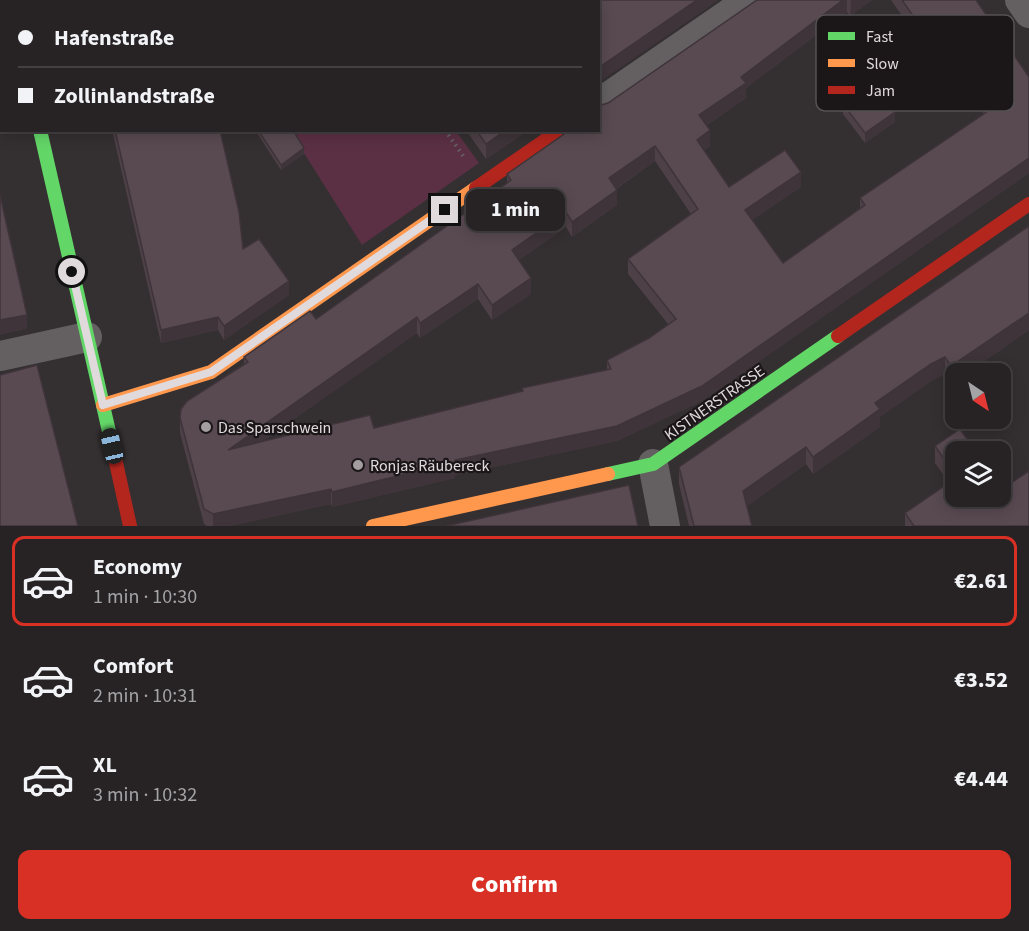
<!DOCTYPE html>
<meta charset="utf-8">
<style>
:root{--surface:#272325;--page:#332f32;--text:#f1f3f6;--muted:#a4a4a7;--line:#434042;--accent:#d93025}
body{margin:0;font-family:"Source Sans 3",sans-serif;background:var(--page);color:var(--text);height:100vh;display:flex;flex-direction:column;font-size:22px;white-space:nowrap}
*{box-sizing:border-box;margin:0}
p{font-size:20px;color:var(--muted)}
.icon{flex:none;width:33px;height:33px;fill:none;stroke:currentColor;stroke-width:2;stroke-linecap:round;stroke-linejoin:round}
.map{position:relative;height:526px;overflow:hidden}
.drawer{display:flex;flex-direction:column;background:var(--surface);flex:1}
.drawer>*{flex:none}
.banner{position:absolute;left:0px;top:0px;width:600px;height:132px;box-shadow:0 3px 15px #0003,0 0 0 2px var(--line);display:grid;align-content:center;height:132px;padding:0 18px;background:var(--surface)}
.needle{width:39px;rotate:145deg}
.controls{position:absolute;left:945px;top:363px;display:grid;gap:12px}
.controls a{display:grid;place-items:center;width:66px;height:66px;border-radius:12px;background:var(--surface);box-shadow:0 3px 15px #0003,0 0 0 2px var(--line);font-size:30px}
.end{position:absolute;width:27px;height:27px;margin:-14px;border:8px solid #e1dadd;background:#111;box-shadow:0 0 0 3px #111}
.from{border-radius:50%}
.bubble{position:absolute;height:42px;border-radius:12px;background:var(--surface);box-shadow:0 3px 15px #0003,0 0 0 2px var(--line);font-size:20px;font-weight:800;line-height:42px;text-align:center}
.car{position:absolute;width:18px;height:36px;margin:-18px -9px;border-radius:8px;box-shadow:0 0 4px 2px #0007;background:linear-gradient(#222 24%,#8ab4d8 0 40%,#222 0 76%,#8ab4d8 0 86%,#222 0)}
.banner b{display:flex;align-items:center;gap:21px;height:57px;font-size:22px}
.banner b+b{border-top:2px solid var(--line)}
.banner i{width:15px;height:15px;background:var(--text)}
ul{padding:10px 0 0;list-style:none}
li{display:flex;align-items:center;gap:18px;height:90px;margin:0 12px 9px;padding:0 6px;border:3px solid transparent;border-radius:12px}
li div{flex:1}
li b{display:block;font-size:22px}
li em{font-style:normal;font-weight:800}
li.current{border-color:var(--accent)}
li>.icon{width:54px;height:54px;stroke-width:1.5}
.button{display:flex;gap:12px;margin-top:auto;padding:12px 18px}
.button a{flex:1;height:69px;border-radius:12px;background:var(--accent);color:#fff;font-size:24px;font-weight:800;line-height:69px;text-align:center}
.map>svg:first-child{display:block}
</style>
<div class="map">
<svg width="1029" height="526" viewBox="0 0 1029 526">
<rect width="100%" height="100%" fill="#342f31"/>
<!-- green -->
<g fill="#5b3044">
<path d="M234 0H484L234 2Z"/>
<path d="M290 131H456L479 163 362 245Z"/>
</g>
<g fill="none" stroke-linecap="round" stroke-linejoin="round">
<!-- path -->
<g stroke="#676465" stroke-width="4" stroke-dasharray="1.5 4.5" stroke-linecap="butt">
<path d="M395 2V0"/>
<path d="M445 130 464 157"/>
</g>
<!-- street -->
<g stroke="#646062" stroke-width="30">
<path d="M1020 0 1029 13"/>
<path d="M598 104 749 0"/>
<path d="M0 356 87 337"/>
<path d="M653 464 665 526"/>
</g>
<!-- fast -->
<g stroke="#63d668" stroke-width="14">
<path d="M12 0 13 2"/>
<path d="M40 130 113 449"/>
<path d="M608 474 653 464 838 336"/>
</g>
<!-- slow -->
<g stroke="#ff974d" stroke-width="14">
<path d="M103 405 211 372 476 188"/>
<path d="M373 526 608 474"/>
</g>
<!-- jam -->
<g stroke="#b3261e" stroke-width="14">
<path d="M476 188 560 130"/>
<path d="M838 336 1029 204"/>
<path d="M113 449 130 526"/>
</g>
</g>
<!-- wall -->
<g fill="#4d4046" fill-rule="evenodd">
<path d="M757 0H872L850 16 847 12 746 88V98L707 125 710 146 704 150 729 187H801L752 220 783 263 860 208V198L984 114 955 72 946 78 891 0H976L1029 77V173L702 401 617 441 455 475V478L332 507 331 504 230 526H207L204 524 180 433V418L244 365V357L316 319 507 183V174L608 103ZM655 161 691 214 628 259V274L668 324 649 338 607 360V370L522 388V391L374 428 261 442 417 333 420 338 478 299 492 320 531 294 519 260 566 227 572 237 617 205 616 189Z"/>
<path d="M843 104 895 122 865 143 843 114Z"/>
<path d="M112 130H220L243 249 289 295 224 340 218 330 161 343Z"/>
<path d="M255 130H293L304 154 281 170Z"/>
<path d="M466 130H529L486 159Z"/>
<path d="M1029 226V330L966 374H956V380L951 383 945 374 931 381 880 417V427L813 474 806 464 747 506 752 526H689L679 484V467Z"/>
<path d="M935 446 956 452V496L1002 489 1029 526H905V513L949 483 935 463Z"/>
</g>
<!-- shaded-wall -->
<g fill="#3e3439">
<path d="M697 0H719L598 83V68Z"/>
<path d="M843 0H847V12L746 88V98L699 130V115L741 77Z"/>
<path d="M851 0H872L850 16Z"/>
<path d="M955 57V72L946 78V63Z"/>
<path d="M895 112V122L865 143V133Z"/>
<path d="M506 130H529L486 159V144Z"/>
<path d="M710 130V146L697 155V140Z"/>
<path d="M655 146V161L609 193V178Z"/>
<path d="M304 148V154L281 170V165Z"/>
<path d="M1029 158V173L702 401 617 441 455 475V478L332 507V492L455 460Z"/>
<path d="M801 172V187L745 225V210Z"/>
<path d="M617 190V205L572 237V222Z"/>
<path d="M566 212V227L512 265V250Z"/>
<path d="M531 278V294L492 320V305Z"/>
<path d="M289 281V295L224 340V326Z"/>
<path d="M478 284V299L420 338V323Z"/>
<path d="M1029 313V330L966 374H956V380L951 383V366Z"/>
<path d="M27 315V329L0 335V320Z"/>
<path d="M218 317V330L161 343V330Z"/>
<path d="M417 317V333L228 465V450Z"/>
<path d="M945 357V374L931 381 880 417V427L813 474V457L875 403 931 364Z"/>
<path d="M806 447V464L743 509V491Z"/>
<path d="M331 489V504L230 526H213V514Z"/>
</g>
<!-- building -->
<g fill="#594a51" stroke="#3e3439" stroke-width="1.5" fill-rule="evenodd">
<path d="M85 0H162L163 2H85Z"/>
<path d="M585 0H697L598 68V2H583Z"/>
<path d="M757 0H843L741 77 746 83 699 115 710 130 697 140 729 187 785 150 801 172 745 210 783 263 865 205 860 198 991 109 955 57 946 63 902 0H976L1029 77V158L702 386 617 426 455 460V462L332 492 331 489 213 514 204 509 180 418 181 409 187 401 248 362 244 357 310 311 316 319 482 201 511 180 507 174 570 130H598V106L608 103ZM655 146 698 209 628 259 676 319 649 338 607 360 611 369 522 388 523 391 374 428 370 415 228 450 417 317 420 323 478 284 492 305 531 278 512 250 566 212 572 222 617 190 609 178Z"/>
<path d="M874 81 895 112 865 133 843 104Z"/>
<path d="M115 130H220L239 212 243 249 259 239 289 281 224 326 218 317 161 330Z"/>
<path d="M258 130H293L304 148 281 165Z"/>
<path d="M476 130H506L486 144Z"/>
<path d="M0 195 27 315 0 320Z"/>
<path d="M1029 226V313L951 366 945 357 931 364 875 403 880 409 813 457 806 447 743 491 752 526H694L679 467Z"/>
<path d="M37 365 78 526H0V375Z"/>
<path d="M960 429 976 452H956V476L935 446Z"/>
<path d="M1029 471V526H914L905 513 956 478V496H1000V487L1002 489Z"/>
<path d="M629 485 638 526H446Z"/>
</g>
<g fill="none" stroke-linecap="round" stroke-linejoin="round">
<!-- route -->
<path stroke="#e1dadd" stroke-width="8" d="M72 272 103 405 211 372 445 210"/>
</g>
<!-- markers -->
<g fill="#a49ea1" stroke="#1b1618" stroke-width="2">
<circle cx="206" cy="427" r="6"/>
<circle cx="358" cy="465" r="6"/>
</g>
<g text-anchor="middle" stroke-width="4.5" stroke-linejoin="round" paint-order="stroke">
<!-- street labels -->
<g font-size="16" fill="#e1dadd" stroke="#1b1618">
<text transform="translate(714 402) rotate(-35)" y="6">KISTNERSTRASSE</text>
</g>
<!-- poi labels -->
<g font-size="16" fill="#e1dadd" stroke="#1b1618" text-anchor="start">
<text x="218" y="433">Das Sparschwein</text>
<text x="370" y="471">Ronjas Räubereck</text>
</g>
</g>
<!-- legend -->
<rect x="816" y="15" width="198" height="96" rx="9" fill="#1b1618" stroke="#565153" stroke-width="1.5"/>
<rect x="828" y="32" width="27" height="8" fill="#63d668"/>
<rect x="828" y="59" width="27" height="8" fill="#ff974d"/>
<rect x="828" y="86" width="27" height="8" fill="#b3261e"/>
<g font-size="16" fill="#e1dadd">
<text x="866" y="42">Fast</text>
<text x="866" y="69">Slow</text>
<text x="866" y="96">Jam</text>
</g>
</svg>
<div class="controls">
<a><svg class="needle" viewBox="-14 -14 28 28"><path d="M0-13l5 13h-10z" fill="#e53935"/><path d="M0 13l5-13h-10z" fill="#a4a4a7"/></svg></a>
<a><svg class="icon" aria-label="layers" viewBox="0 0 24 24"><path d="M12 4l9 5-9 5-9-5zM3 14l9 5 9-5"/></svg></a>
</div>
<i class="end from" style="left:72px;top:272px"></i>
<i class="end" style="left:445px;top:210px"></i>
<div class="bubble" style="left:466px;top:189px;width:99px">1 min</div>
<i class="car" style="left:112px;top:446px;rotate:347deg"></i>
<div class="banner">
<b><i class="from"></i>Hafenstraße</b>
<b><i></i>Zollinlandstraße</b>
</div>
</div>
<section class="drawer">
<ul>
<li class="current"><svg class="icon" aria-label="car" viewBox="0 0 24 24"><path d="M5 17H2v-5l4-1 3-4h7l3 4 3 1v5h-3M9 17h6M6 11h13"/><circle cx="7" cy="17" r="2"/><circle cx="17" cy="17" r="2"/></svg><div><b>Economy</b><p>1 min · 10:30</p></div><em>€2.61</em></li>
<li><svg class="icon" aria-label="car" viewBox="0 0 24 24"><path d="M5 17H2v-5l4-1 3-4h7l3 4 3 1v5h-3M9 17h6M6 11h13"/><circle cx="7" cy="17" r="2"/><circle cx="17" cy="17" r="2"/></svg><div><b>Comfort</b><p>2 min · 10:31</p></div><em>€3.52</em></li>
<li><svg class="icon" aria-label="car" viewBox="0 0 24 24"><path d="M5 17H2v-5l4-1 3-4h7l3 4 3 1v5h-3M9 17h6M6 11h13"/><circle cx="7" cy="17" r="2"/><circle cx="17" cy="17" r="2"/></svg><div><b>XL</b><p>3 min · 10:32</p></div><em>€4.44</em></li>
</ul>
<div class="button"><a>Confirm</a></div>
</section>
